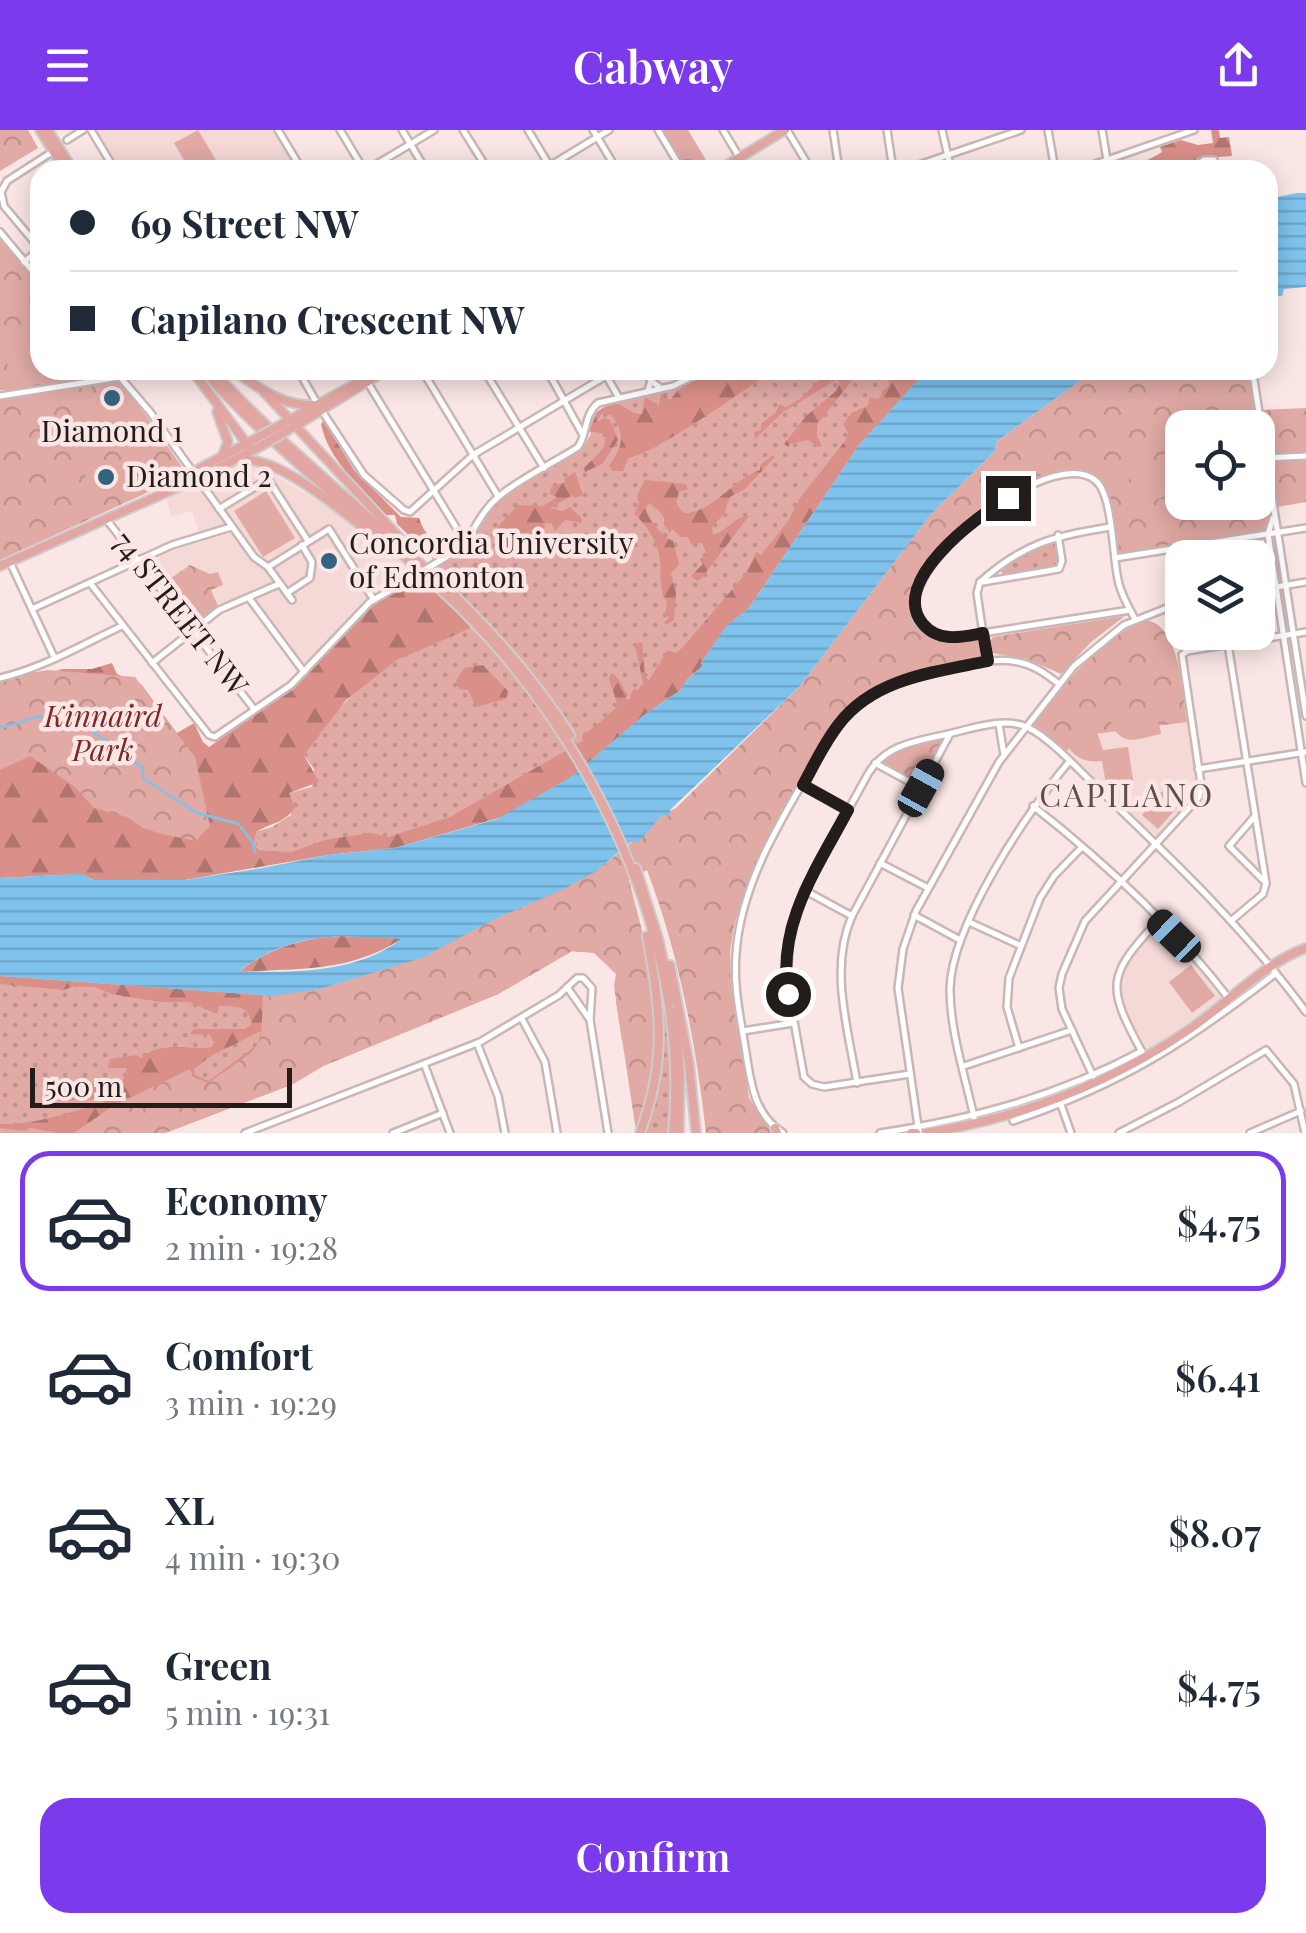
<!DOCTYPE html>
<meta charset="utf-8">
<style>
:root{--surface:#fff;--page:#f2f2f3;--text:#1f2937;--muted:#747a83;--line:#e0e1e3;--accent:#7c3aed}
body{margin:0;font-family:"Playfair Display",serif;background:var(--page);color:var(--text);height:100vh;display:flex;flex-direction:column;font-size:38px;white-space:nowrap}
*{box-sizing:border-box;margin:0}
p{font-size:32px;color:var(--muted)}
.icon{flex:none;width:55px;height:55px;fill:none;stroke:currentColor;stroke-width:2;stroke-linecap:round;stroke-linejoin:round}
.map{position:relative;height:1003px;overflow:hidden}
.drawer{display:flex;flex-direction:column;background:var(--surface);flex:1}
.drawer>*{flex:none}
.hud{position:absolute;left:30px;top:30px;width:1248px;height:220px;border-radius:30px;box-shadow:0 5px 25px #0003;display:grid;align-content:center;height:220px;padding:0 40px;background:var(--surface)}
.fabs{position:absolute;left:1165px;top:280px;display:grid;gap:20px}
.fabs a{display:grid;place-items:center;width:110px;height:110px;border-radius:20px;background:var(--surface);box-shadow:0 5px 25px #0003;font-size:50px}
.scale{position:absolute;left:30px;bottom:25px;width:262px;box-sizing:border-box;padding-left:10px;border:5px solid #221c1b;border-top:0;font-size:28px;line-height:35px;white-space:nowrap;color:#221c1b;-webkit-text-stroke:8px #fae7e5;paint-order:stroke}
.end{position:absolute;width:45px;height:45px;margin:-22px;border:12px solid #221c1b;background:#fff;box-shadow:0 0 0 5px #fff}
.from{border-radius:50%}
.car{position:absolute;width:30px;height:60px;margin:-30px -15px;border-radius:12px;box-shadow:0 0 8px 2px #0007;background:linear-gradient(#222 24%,#8ab4d8 0 40%,#222 0 76%,#8ab4d8 0 86%,#222 0)}
.hud b{display:flex;align-items:center;gap:35px;height:95px;font-size:38px}
.hud b+b{border-top:2px solid var(--line)}
.hud i{width:25px;height:25px;background:var(--text)}
ul{padding:18px 0 0;list-style:none}
li{display:flex;align-items:center;gap:30px;height:140px;margin:0 20px 15px;padding:0 20px;border:5px solid transparent;border-radius:30px}
li div{flex:1}
li b{display:block;font-size:38px}
li em{font-style:normal;font-weight:600}
li.current{border-color:var(--accent)}
li>.icon{width:90px;height:90px;stroke-width:1.5}
.action{display:flex;gap:20px;margin-top:auto;padding:20px 40px}
.action a{flex:1;height:115px;border-radius:30px;background:var(--accent);color:#fff;font-size:40px;font-weight:600;line-height:115px;text-align:center}
header{display:flex;justify-content:space-between;align-items:center;height:130px;padding:0 40px;background:var(--accent);color:#fff;font-size:45px;font-weight:600}
.map>svg:first-child{display:block}
</style>
<header><svg class="icon" aria-label="menu" viewBox="0 0 24 24"><path d="M4 6h16M4 12h16M4 18h16"/></svg>Cabway<svg class="icon" aria-label="share" viewBox="0 0 24 24"><path d="M12 15V3M7 8l5-5 5 5M5 13v7h14v-7"/></svg></header>
<div class="map">
<svg width="1306" height="1003" viewBox="0 0 1306 1003">
<defs>
<pattern id="grass-dots" width="8" height="8" patternUnits="userSpaceOnUse" patternTransform="scale(2.5)"><rect width="8" height="8" fill="#e1aaa5"/><path d="M2 2h.1M6 6h.1" fill="none" stroke="#c1928d" stroke-width="1.8" stroke-linecap="round"/></pattern>
<pattern id="forest-firs" width="22" height="20" patternUnits="userSpaceOnUse" patternTransform="scale(2.5)"><rect width="22" height="20" fill="#da9089"/><path d="M5 1l3.5 6h-7zM16 11l3.5 6h-7z" fill="#b0756f"/></pattern>
<pattern id="park-crowns" width="20" height="18" patternUnits="userSpaceOnUse" patternTransform="scale(2.5)"><rect width="20" height="18" fill="#e1aaa5"/><path d="M2 6a3 3 0 1 1 6 0M12 15a3 3 0 1 1 6 0" fill="none" stroke="#c1928d"/></pattern>
<pattern id="water-rules" width="6" height="5" patternUnits="userSpaceOnUse" patternTransform="scale(2.5)"><rect width="6" height="5" fill="#7fc3ed"/><path d="M0 2.5h6" fill="none" stroke="#6da7cb"/></pattern>
</defs>
<rect width="100%" height="100%" fill="#fae7e5"/>
<!-- built -->
<g fill="#f4d9d6">
<path d="M94 0H275L293 30 276 40H118Z"/>
<path d="M252 322 260 336 345 387 417 445 370 472 304 542 244 465 214 478 192 495 145 435 171 421 230 403 250 424 228 393 199 402 192 381 171 387 166 367 200 353 197 348Z"/>
<path d="M1187 592 1197 650 1195 667 1158 708 1066 622 1080 606Z"/>
<path d="M1160 797 1197 835 1222 869 1148 920 1124 880 1119 861 1124 836 1133 822Z"/>
</g>
<!-- grass -->
<g fill="url(#grass-dots)">
<path d="M710 240H927L859 315 745 482 728 495 681 560 656 576 570 648 553 655 508 685 329 725 259 720 254 712 255 702 272 697 291 685 289 663 312 657 314 639 304 625C321 591 365 550 398 529 420 516 447 508 471 498L486 513 497 502 435 437 465 419 497 372 584 315 591 304 588 299 590 287 612 271 683 256Z"/>
<path d="M1055 410 1060 431 1055 438 1005 445 1001 442C1012 424 1035 416 1055 410Z"/>
<path d="M656 842C671 894 673 949 669 1003H644C664 948 663 899 656 842Z"/>
<path d="M0 846 263 865 261 909 252 923 208 953 74 1003H0Z"/>
</g>
<!-- forest -->
<g fill="url(#forest-firs)" fill-rule="evenodd">
<path d="M1211 0H1219L1220 8 1229 7 1232 26 1206 28 1171 40H1108C1126 37 1146 33 1162 22L1160 17 1181 10 1198 15 1213 13Z"/>
<path d="M711 240H772C749 258 651 326 628 328L623 341H612L609 335C623 318 626 302 611 285L602 283 596 293 604 288 610 290 618 310 602 334 585 342 584 338C593 328 609 318 605 304L589 301 598 281 615 272 634 283 642 284 645 267 659 276 661 263 670 270 678 260Z"/>
<path d="M813 240H829L820 247 829 250 842 247 846 240H860L817 295V306L822 316 818 317 808 310 790 314 788 317 784 314 806 286 836 261 840 253 836 250 783 282 755 309 754 302 761 300V294L776 282 779 274 786 277 800 269 819 250Z"/>
<path d="M894 240H927L859 315 749 478 727 495 701 533 703 536 686 550 681 560 644 585 570 648 502 687 395 718 328 725 185 750H94L81 744 0 748V560L62 539H92L112 533 117 544 141 554 177 603 194 593 203 612 209 617 295 557 372 475 419 448 452 475 471 498 397 530 346 570 304 625 319 652 289 663 295 677C286 693 270 693 256 702L254 713 259 720 292 722 325 710 370 703 388 707 450 687 583 611 582 606C596 596 605 588 618 576L609 549 611 543C618 545 627 561 626 569L629 570 633 559 638 560 643 553 635 514 642 512 645 547 649 550 668 520 676 523 683 517 747 442 756 422 761 425 788 391 800 368 845 311 848 303 843 294 851 283 867 276 870 267 878 269 881 266 882 261 889 256 888 247Z"/>
<path d="M324 291 354 340 401 387 419 388C424 404 433 412 449 419L433 429 397 394 395 385H387L380 380C357 352 329 331 321 294Z"/>
<path d="M773 325 775 327 745 359 730 367 724 384 712 397 713 404C726 403 734 386 749 386L701 449 697 451 691 446 703 434 700 429 707 424 702 413 691 414 688 407H681L672 399 670 403 664 395V386L650 373 645 378C649 390 662 407 673 411L679 434 671 444 676 462 674 490 666 495 664 492 670 487 665 485 667 472C659 460 661 446 660 431 658 410 646 396 634 383L639 374 637 366 645 350 686 354 688 359 679 362 676 373 684 384C716 380 732 350 760 340V335Z"/>
<path d="M575 342 583 365 575 368 573 365 550 378 562 381 570 377 582 389 581 393 565 390 555 401 552 394 545 393 543 410 520 426 490 405 518 375 543 376 557 367 550 364 551 357 565 352 564 349Z"/>
<path d="M483 535 508 561 506 569 476 577 468 560 459 559 456 551 464 538Z"/>
<path d="M617 726 623 739 617 751 626 763 627 786 645 814 654 868 657 907 649 945 640 959 631 906 622 910 616 871 624 868 625 853 608 800 582 822 572 821 498 864 323 936 293 954 165 1003H58L30 998 25 1001 0 998V994C37 995 68 982 103 973L104 970 99 969 64 971 61 965 71 958 82 959 90 954 107 958 123 951 127 938H108L110 929 137 925 141 928C160 910 189 921 212 917L214 913 210 905 190 904 194 899H244L251 895C250 874 235 877 219 876L217 884 189 872H160L112 864 94 857 74 856 64 860 0 854V846L273 866 320 859 422 828 489 792 566 758ZM261 901 258 914 209 951 195 945 194 939 211 926Z"/>
<path d="M340 806 403 808C350 843 299 838 239 842 269 818 302 808 340 806Z"/>
</g>
<!-- park -->
<g fill="url(#park-crowns)" fill-rule="evenodd">
<path d="M0 0H28L38 18 0 41Z"/>
<path d="M661 0H688L712 40H684Z"/>
<path d="M0 109 40 157V240H97L96 248 12 261 0 260Z"/>
<path d="M1095 240H1245L1252 253C1256 287 1281 373 1265 400L1119 423C1110 401 1118 368 1099 350 1055 309 875 438 921 496 927 504 937 510 947 511 957 512 968 508 978 507L982 529 883 553 845 581 826 605 750 749 734 796 730 822 731 855 749 968 772 1003H706C696 914 679 824 647 740L629 750C644 810 667 880 654 942 650 962 642 981 636 1001L614 856 616 844 594 823 572 821 498 864 323 936 293 954 165 1003H74L113 976 190 939 193 947 208 953 251 923 261 909 263 865 320 859 422 828 489 792 552 765 596 741 650 698 662 685 676 678 800 556 931 384 994 322 997 311ZM1182 298H1258V372H1182Z"/>
<path d="M112 250 123 253 185 341 153 360 0 430V270Z"/>
<path d="M1306 278V372L1277 377 1261 280Z"/>
<path d="M190 435 210 444 218 442 223 455 211 460 218 476 192 495 161 455Z"/>
<path d="M1125 486 1091 512 1061 544 1027 529 992 523 990 511 993 507Z"/>
<path d="M1143 490C1180 490 1183 565 1187 592L1080 606 1066 622 1038 602 1033 593C1066 552 1095 514 1143 490Z"/>
<path d="M48 540 135 547 195 627 210 696 196 711 162 704 143 698 127 687 94 678 75 657 30 626 0 640V548Z"/>
<path d="M940 609 942 613 921 653 882 632 902 618Z"/>
</g>
<!-- pitch -->
<g fill="#e1aaa5">
<path d="M198 0 222 40H190L174 13Z"/>
<path d="M32 215 38 254 11 258 5 219Z"/>
<path d="M111 258 138 281C122 298 101 297 86 279Z"/>
<path d="M115 327 131 359C111 372 91 365 84 342Z"/>
<path d="M1162 331 1165 333 1175 361 1159 369 1144 366 1128 346Z"/>
<path d="M266 361 295 408 263 427 234 381Z"/>
<path d="M1139 580 1144 590 1158 588 1161 604C1142 607 1121 620 1111 592L1115 587Z"/>
<path d="M1096 599 1103 620 1128 617 1134 656 1107 660 1102 631C1087 633 1073 628 1067 614L1071 606Z"/>
<path d="M1168 656 1184 670 1158 699 1142 685 1146 680 1138 674 1154 658 1161 663Z"/>
<path d="M1191 835 1215 866 1192 883 1169 852Z"/>
</g>
<!-- water -->
<g fill="url(#water-rules)" fill-rule="evenodd">
<path d="M1297 63H1306V157L1284 159 1282 166H1278L1274 161 1268 162V69Z"/>
<path d="M927 240H1095L997 311 994 322 931 384 800 556 670 680V686L662 685 639 712H631L596 741 566 758 489 792 422 828 320 859 273 866 0 846V748L81 744 94 750H185L262 738 328 725 395 718 497 689 570 648 644 585 681 560 686 551 702 536 701 533 727 495 749 478 859 315ZM340 806 401 809C358 843 293 843 240 841 270 817 303 808 340 806Z"/>
</g>
<g fill="none" stroke-linecap="round" stroke-linejoin="round">
<!-- stream -->
<g stroke="#7fc3ed" stroke-width="2.5">
<path d="M0 597C14 596 25 589 38 587 80 582 109 616 142 637L143 648 197 683 239 694"/>
<path d="M241 697 253 713 255 722"/>
</g>
<defs>
<g id="minor">
<path d="M91 0 115 40"/>
<path d="M278 0 302 40"/>
<path d="M340 0 364 40"/>
<path d="M402 0 426 40"/>
<path d="M463 0 488 40"/>
<path d="M528 0 552 40"/>
<path d="M593 0 617 40"/>
<path d="M658 0 682 40"/>
<path d="M723 0 747 40"/>
<path d="M787 0 811 40"/>
<path d="M833 0 839 40"/>
<path d="M887 0 893 40"/>
<path d="M942 0 951 40"/>
<path d="M1048 0 1055 40"/>
<path d="M1102 0 1107 30"/>
<path d="M67 10 83 0"/>
<path d="M367 40 434 0"/>
<path d="M543 40 609 0"/>
<path d="M904 40 1021 0"/>
<path d="M1078 40 1194 0"/>
<path d="M1189 40 1204 30H1214"/>
<path d="M0 102 40 150"/>
<path d="M24 132 40 119 4 76 1 62 7 51 52 22"/>
<path d="M114 240 150 282 254 427 268 437 292 470"/>
<path d="M298 240 318 275"/>
<path d="M360 240 465 412"/>
<path d="M422 240 498 366"/>
<path d="M484 240 544 338"/>
<path d="M547 240 583 305"/>
<path d="M644 240 651 251"/>
<path d="M1247 240 1254 250 1306 586"/>
<path d="M607 247 618 266"/>
<path d="M648 260 651 251 661 258"/>
<path d="M0 266 120 247"/>
<path d="M322 281 364 345 404 380 410 382 473 325 616 240"/>
<path d="M1266 328 1306 326"/>
<path d="M219 379 268 349 308 411"/>
<path d="M1273 388 1268 404 1306 653"/>
<path d="M106 389 254 579"/>
<path d="M446 427C477 408 473 389 497 368 520 348 552 334 578 317 588 303 583 286 598 273L673 256 706 240"/>
<path d="M1115 428 1306 398"/>
<path d="M10 432 54 527"/>
<path d="M268 437 329 399 374 470"/>
<path d="M980 452C1024 413 1054 406 1110 397"/>
<path d="M980 452 977 463 987 531"/>
<path d="M983 452 1059 439 1062 431 1058 405"/>
<path d="M90 453 209 605 215 607 291 555 370 472 403 453"/>
<path d="M1258 460 1306 452"/>
<path d="M287 463 310 448 312 432 302 415"/>
<path d="M249 468 304 542"/>
<path d="M32 479 172 415 231 397"/>
<path d="M1130 480 951 508C831 491 1039 308 1095 350 1114 365 1112 430 1119 454 1122 466 1129 478 1135 489"/>
<path d="M1228 514 1266 753"/>
<path d="M152 533 219 480 279 454"/>
<path d="M0 548C43 538 81 515 122 496"/>
<path d="M999 594 1004 625"/>
<path d="M875 633 921 658"/>
<path d="M1198 639 1306 622"/>
<path d="M803 655 848 680"/>
<path d="M1033 676C1103 731 1176 799 1230 870"/>
<path d="M1255 686 1229 716 1264 751"/>
<path d="M880 733 928 758"/>
<path d="M804 760 852 786"/>
<path d="M914 785 960 810"/>
<path d="M1232 790 1263 764 1266 753"/>
<path d="M969 792 1021 816"/>
<path d="M567 857 590 890"/>
<path d="M522 889 545 932 557 1003"/>
<path d="M743 901 793 893"/>
<path d="M477 913 498 966 505 1003"/>
<path d="M1019 918 1007 877 1009 848 1040 768 1054 746 1082 717"/>
<path d="M1141 920C1106 856 1107 845 1158 791"/>
<path d="M425 936 450 1003"/>
<path d="M964 936 1072 900"/>
<path d="M910 944 824 957 812 954 804 947 787 852 790 799 804 760 868 644C884 617 911 612 939 606 966 601 1003 585 1029 598 1054 611 1083 645 1104 664 1178 735 1245 799 1306 882"/>
<path d="M1093 946 1062 879 1059 858 1062 844 1085 791 1199 667 1201 654 1182 525 1187 521 1306 502"/>
<path d="M857 953C848 899 829 838 852 786L950 604"/>
<path d="M1061 975 1071 1003"/>
<path d="M974 987C965 946 950 901 950 859 951 796 1028 680 1069 632"/>
<path d="M1013 991C1122 954 1186 913 1276 843"/>
<path d="M245 1003 480 912 559 865 577 848H583L592 858 590 890 608 1003"/>
<path d="M393 1003 443 983"/>
<path d="M783 1003C754 984 751 954 746 923 741 890 733 857 736 824 741 746 791 674 829 608 859 561 904 549 955 538 976 534 997 527 1018 532 1034 535 1046 544 1059 554"/>
<path d="M880 1003C973 989 1058 966 1142 921"/>
<path d="M919 1003 898 858 903 819 916 781 999 632 1074 536 1124 495 1182 472"/>
<path d="M1119 1003 1179 972 1266 920 1294 954 1305 1003"/>
<path d="M1250 1003 1301 981"/>
</g>
<g id="major">
<path d="M40 0 65 40"/>
<path d="M48 0 73 40"/>
<path d="M719 40 785 0"/>
<path d="M192 240 249 317"/>
<path d="M203 240C280 327 376 396 459 477 592 607 692 814 673 1003"/>
<path d="M212 240C327 366 478 458 570 605"/>
<path d="M233 240C259 258 284 278 318 275"/>
<path d="M264 262 412 421"/>
<path d="M217 282 228 312 223 325"/>
<path d="M291 289 359 252H367"/>
<path d="M294 297 386 240"/>
<path d="M243 330C279 327 344 382 371 404"/>
<path d="M159 360 255 309"/>
<path d="M0 436 203 346 261 316"/>
<path d="M636 738 658 808 672 869"/>
<path d="M670 835 689 933 696 1003"/>
<path d="M674 883 680 941 679 1003"/>
<path d="M775 998 777 1003"/>
<path d="M640 1003C667 931 661 880 647 806"/>
<path d="M911 1003H916"/>
<path d="M926 1003C1019 988 1109 954 1187 901 1226 875 1262 834 1306 818"/>
</g>
</defs>
<!-- minor casing -->
<use href="#minor" stroke="#c9b7b6" stroke-width="10"/>
<!-- major casing -->
<use href="#major" stroke="#cecdcd" stroke-width="12"/>
<!-- minor -->
<use href="#minor" stroke="#fff" stroke-width="5"/>
<!-- major -->
<use href="#major" stroke="#e3a7a3" stroke-width="8"/>
<defs>
<path id="minor-bridge" d="M403 453 446 427"/>
<g id="major-bridge">
<path d="M255 309 284 293"/>
<path d="M261 316 290 299"/>
</g>
</defs>
<!-- minor-bridge casing -->
<use href="#minor-bridge" stroke="#c9b7b6" stroke-width="10" stroke-linecap="butt"/>
<!-- major-bridge casing -->
<use href="#major-bridge" stroke="#cecdcd" stroke-width="12" stroke-linecap="butt"/>
<!-- minor-bridge -->
<use href="#minor-bridge" stroke="#fff" stroke-width="5"/>
<!-- major-bridge -->
<use href="#major-bridge" stroke="#e3a7a3" stroke-width="8"/>
</g>
<g fill="none" stroke-linecap="round" stroke-linejoin="round">
<!-- route -->
<path stroke="#221c1b" stroke-width="12" d="M788 864C777 794 817 738 848 680L803 655C814 635 824 613 839 594 874 548 935 542 988 531L983 503C962 507 939 513 923 494 888 452 976 387 1008 368"/>
</g>
<!-- markers -->
<g fill="#326481" stroke="#fae7e5" stroke-width="4">
<circle cx="112" cy="268" r="10"/>
<circle cx="106" cy="347" r="10"/>
<circle cx="329" cy="431" r="10"/>
</g>
<g text-anchor="middle" stroke-width="9" stroke-linejoin="round" paint-order="stroke">
<!-- poi labels -->
<g font-size="30" fill="#221c1b" stroke="#fae7e5" text-anchor="start">
<text x="112" y="312" text-anchor="middle">Diamond 1</text>
<text x="126" y="357">Diamond 2</text>
<text x="349" y="424">Concordia University<tspan x="349" dy="34">of Edmonton</tspan></text>
</g>
<!-- street labels -->
<g font-size="30" fill="#221c1b" stroke="#fae7e5">
<text transform="translate(180 484) rotate(52)" y="10">74 STREET NW</text>
</g>
<!-- park labels -->
<g font-size="30" font-style="italic" fill="#7e2725" stroke="#fae7e5">
<text x="103" y="597">Kinnaird<tspan x="103" dy="34">Park</tspan></text>
</g>
<!-- neighbourhood labels -->
<g font-size="32" letter-spacing="2.5" fill="#5d4e4d" stroke="#fae7e5">
<text x="1127" y="677">CAPILANO</text>
</g>
</g>
</svg>
<div class="fabs">
<a><svg class="icon" aria-label="locate" viewBox="0 0 24 24"><circle cx="12" cy="12" r="6"/><path d="M12 2v4M12 18v4M2 12h4M18 12h4"/></svg></a>
<a><svg class="icon" aria-label="layers" viewBox="0 0 24 24"><path d="M12 4l9 5-9 5-9-5zM3 14l9 5 9-5"/></svg></a>
</div>
<div class="scale">500 m</div>
<i class="end from" style="left:788px;top:864px"></i>
<i class="end" style="left:1008px;top:368px"></i>
<i class="car" style="left:921px;top:658px;rotate:29deg"></i>
<i class="car" style="left:1174px;top:806px;rotate:314deg"></i>
<div class="hud">
<b><i class="from"></i>69 Street NW</b>
<b><i></i>Capilano Crescent NW</b>
</div>
</div>
<section class="drawer">
<ul>
<li class="current"><svg class="icon" aria-label="car" viewBox="0 0 24 24"><path d="M5 17H2v-5l4-1 3-4h7l3 4 3 1v5h-3M9 17h6M6 11h13"/><circle cx="7" cy="17" r="2"/><circle cx="17" cy="17" r="2"/></svg><div><b>Economy</b><p>2 min · 19:28</p></div><em>$4.75</em></li>
<li><svg class="icon" aria-label="car" viewBox="0 0 24 24"><path d="M5 17H2v-5l4-1 3-4h7l3 4 3 1v5h-3M9 17h6M6 11h13"/><circle cx="7" cy="17" r="2"/><circle cx="17" cy="17" r="2"/></svg><div><b>Comfort</b><p>3 min · 19:29</p></div><em>$6.41</em></li>
<li><svg class="icon" aria-label="car" viewBox="0 0 24 24"><path d="M5 17H2v-5l4-1 3-4h7l3 4 3 1v5h-3M9 17h6M6 11h13"/><circle cx="7" cy="17" r="2"/><circle cx="17" cy="17" r="2"/></svg><div><b>XL</b><p>4 min · 19:30</p></div><em>$8.07</em></li>
<li><svg class="icon" aria-label="car" viewBox="0 0 24 24"><path d="M5 17H2v-5l4-1 3-4h7l3 4 3 1v5h-3M9 17h6M6 11h13"/><circle cx="7" cy="17" r="2"/><circle cx="17" cy="17" r="2"/></svg><div><b>Green</b><p>5 min · 19:31</p></div><em>$4.75</em></li>
</ul>
<div class="action"><a>Confirm</a></div>
</section>
